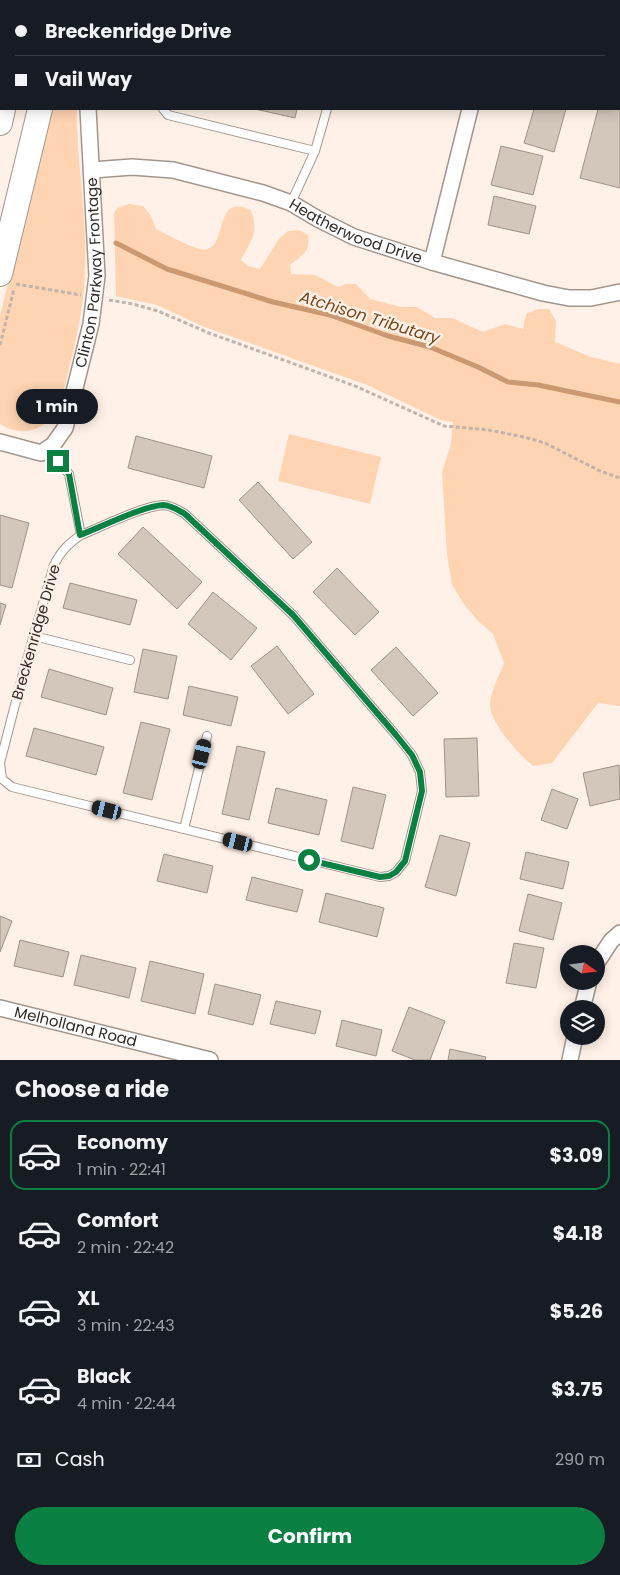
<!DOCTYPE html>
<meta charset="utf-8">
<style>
:root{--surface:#171b24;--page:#242831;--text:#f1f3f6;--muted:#9ea1a6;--line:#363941;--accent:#0b8043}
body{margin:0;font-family:Poppins,sans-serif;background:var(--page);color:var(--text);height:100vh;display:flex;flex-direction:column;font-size:19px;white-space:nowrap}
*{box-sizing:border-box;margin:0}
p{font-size:16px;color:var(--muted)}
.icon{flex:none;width:28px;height:28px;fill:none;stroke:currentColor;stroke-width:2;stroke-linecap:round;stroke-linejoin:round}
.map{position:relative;height:1060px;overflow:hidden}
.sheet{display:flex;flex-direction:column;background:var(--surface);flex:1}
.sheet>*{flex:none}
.hud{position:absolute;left:0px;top:0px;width:620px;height:110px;box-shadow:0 2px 12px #0003;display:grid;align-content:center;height:110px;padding:0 15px;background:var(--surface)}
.needle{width:32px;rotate:104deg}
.tools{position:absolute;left:560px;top:945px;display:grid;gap:10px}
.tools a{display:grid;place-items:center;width:45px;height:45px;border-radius:50%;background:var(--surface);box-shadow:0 2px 12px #0003;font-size:25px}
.end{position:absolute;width:22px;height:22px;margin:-11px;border:6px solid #0b8043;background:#fff;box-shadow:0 0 0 2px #fff}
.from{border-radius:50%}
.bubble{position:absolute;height:35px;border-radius:18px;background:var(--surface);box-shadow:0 2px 12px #0003;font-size:16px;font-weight:700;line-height:35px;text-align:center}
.car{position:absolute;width:15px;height:30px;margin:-15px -8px;border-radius:6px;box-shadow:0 0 4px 1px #0007;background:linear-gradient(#222 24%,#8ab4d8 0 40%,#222 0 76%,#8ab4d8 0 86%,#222 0)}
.hud b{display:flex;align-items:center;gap:18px;height:48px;font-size:19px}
.hud b+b{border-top:1px solid var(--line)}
.hud i{width:12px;height:12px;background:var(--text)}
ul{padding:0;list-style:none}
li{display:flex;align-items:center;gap:15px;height:70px;margin:0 10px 8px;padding:0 5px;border:2px solid transparent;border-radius:15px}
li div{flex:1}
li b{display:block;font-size:19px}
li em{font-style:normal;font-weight:700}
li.selected{border-color:var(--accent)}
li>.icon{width:45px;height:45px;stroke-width:1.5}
h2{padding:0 15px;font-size:22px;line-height:60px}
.pay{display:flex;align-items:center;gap:12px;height:55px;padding:0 15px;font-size:19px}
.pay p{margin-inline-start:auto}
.cta{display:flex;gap:10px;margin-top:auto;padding:10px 15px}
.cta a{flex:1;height:58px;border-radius:30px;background:var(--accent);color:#fff;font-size:20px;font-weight:700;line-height:58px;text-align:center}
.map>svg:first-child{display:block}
</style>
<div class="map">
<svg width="620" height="1060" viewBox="0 0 620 1060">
<rect width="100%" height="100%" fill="#fff1e7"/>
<!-- green -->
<g fill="#fed4b2">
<path d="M51 109H77C76 121 78 134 78 147 81 188 87 230 85 272 84 307 76 341 67 376 64 388 63 402 56 412 43 432 20 437 0 424V316Z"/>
<path d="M129 204 143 206 151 216 156 229C168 235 188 246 200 249 231 255 210 191 251 210 259 234 252 238 241 260L248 266 260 269 279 239 288 231 299 230 308 235C311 252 302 255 290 265L291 274 315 275 338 287 346 284H356L370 299 401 307H417L435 318H452L483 332 505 324 523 329 526 314 538 309H549L556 321 555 342 591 357 620 364V706L598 703 552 763 534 766C521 758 488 720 490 704 491 690 499 676 504 663L493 634 478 621 464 604 452 585 447 554 442 472 451 444 453 422 441 420 367 385 202 326 157 305 116 296 114 214 117 208Z"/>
<path d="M289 434 381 457 370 504 278 481Z"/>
</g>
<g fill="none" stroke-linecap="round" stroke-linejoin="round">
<!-- stream -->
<path stroke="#cb9971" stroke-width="5" d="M116 243 167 269 273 302 330 315 388 336 430 347 478 367 508 382 538 385 620 402"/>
</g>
<!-- building -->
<g fill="#d3c6bb" stroke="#9e9288">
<path d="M250 0H305L250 1Z"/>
<path d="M497 0H549L497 1Z"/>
<path d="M619 71H620V188L580 178 598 109H619Z"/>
<path d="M255 109H297L295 118Z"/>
<path d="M534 109H566L554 152 524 143Z"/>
<path d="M501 146 543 156 533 195 491 185Z"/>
<path d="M494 196 536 206 529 234 488 225Z"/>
<path d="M136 436 212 456 204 488 128 468Z"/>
<path d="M258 482 312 542 293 559 239 500Z"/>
<path d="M0 515 29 523 12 588 0 585Z"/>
<path d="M143 527 202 582 177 609 118 554Z"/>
<path d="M337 568 379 612 355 635 313 592Z"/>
<path d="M70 583 137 600 130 625 63 608Z"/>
<path d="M213 592 257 628 231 660 188 624Z"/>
<path d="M0 603 6 605 0 625Z"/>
<path d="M277 646 314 694 288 714 251 666Z"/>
<path d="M396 647 438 693 413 716 371 670Z"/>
<path d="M143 649 177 656 168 699 134 692Z"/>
<path d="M49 669 113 688 106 715 41 697Z"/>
<path d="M189 686 238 697 231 726 183 715Z"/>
<path d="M141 722 170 729 152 800 123 793Z"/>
<path d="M34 728 104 747 96 775 26 756Z"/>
<path d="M477 738 479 796 446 797 444 739Z"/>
<path d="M237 746 265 752 249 820 222 814Z"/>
<path d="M619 765 620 799 590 806 583 773Z"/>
<path d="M353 787 386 795 373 849 341 841Z"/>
<path d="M276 788 327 800 319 835 268 823Z"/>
<path d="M552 789 578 799 567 829 541 820Z"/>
<path d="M440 835 470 843 456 896 425 887Z"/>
<path d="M526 852 569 862 563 889 520 879Z"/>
<path d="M164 854 213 866 207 893 157 881Z"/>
<path d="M252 877 303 890 297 912 246 900Z"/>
<path d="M326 893 384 908 377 937 319 922Z"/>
<path d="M528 894 562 903 553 940 519 931Z"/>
<path d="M0 916 12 921 0 952Z"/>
<path d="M20 940 69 952 63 977 14 966Z"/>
<path d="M514 943 544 948 536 988 506 983Z"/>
<path d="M81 955 136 968 129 998 74 985Z"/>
<path d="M150 961 204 974 195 1014 141 1001Z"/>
<path d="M215 984 261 995 253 1025 208 1014Z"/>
<path d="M276 1001 321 1011 315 1034 270 1024Z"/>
<path d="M409 1007 445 1021 430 1060H415L392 1051Z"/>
<path d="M342 1020 382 1030 376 1056 336 1046Z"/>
<path d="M450 1049 486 1057 485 1060H448Z"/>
</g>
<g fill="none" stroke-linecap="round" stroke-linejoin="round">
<defs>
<g id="service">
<path d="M187 1V0"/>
<path d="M313 1 314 0"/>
<path d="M353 1V0"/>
<path d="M619 35 620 36"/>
<path d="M163 109 168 115 315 151 291 203"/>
<path d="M315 151 327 109"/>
<path d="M41 453 58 461 69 474 81 535C101 527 143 506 163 505 171 505 178 510 185 514L293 615 396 735 412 755 420 772 422 791 405 861 396 872 389 876 380 877 12 787 2 779 0 763 24 670 54 565C61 551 68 544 81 535"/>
<path d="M34 636 130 660"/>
<path d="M184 829 207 736"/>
</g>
<g id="minor">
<path d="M104 1 105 0"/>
<path id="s1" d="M92 170 132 167 173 170 263 193 291 203 318 219 354 237 432 262 543 293 569 298H591L620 292"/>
<path d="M432 262 470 109"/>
<path id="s2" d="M0 442 41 453 53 445 65 428 91 324 97 276 88 109"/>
<path d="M596 964 611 941 620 933"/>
<path id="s3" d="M0 1008 210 1060"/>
<path d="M582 1009 589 981"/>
<path d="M570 1060 575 1036"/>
</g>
<g id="primary">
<path d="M30 1V0"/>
<path d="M67 1V0"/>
<path d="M0 123 3 109"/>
<path d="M0 274 40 109"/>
</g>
</defs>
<!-- service casing -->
<use href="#service" stroke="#a2968c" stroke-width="10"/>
<!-- minor casing -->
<use href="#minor" stroke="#a2968c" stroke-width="18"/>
<!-- primary casing -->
<use href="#primary" stroke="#a2968c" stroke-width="26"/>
<!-- path -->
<g stroke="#c0b4ac" stroke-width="3" stroke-dasharray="4 2.5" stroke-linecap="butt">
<path d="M0 57 1 51"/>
<path d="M16 284 81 295"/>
<path d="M109 300 133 304 158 311 209 333 355 386 444 426 489 430 524 437 545 443 600 471 620 478"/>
<path d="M0 345 14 289"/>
</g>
<!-- service -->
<use href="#service" stroke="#fff" stroke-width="8"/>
<!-- minor -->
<use href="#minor" stroke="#fff" stroke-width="15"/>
<!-- primary -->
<use href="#primary" stroke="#fff" stroke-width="24"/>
</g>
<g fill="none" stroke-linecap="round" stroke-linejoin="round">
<!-- route -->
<path stroke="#0b8043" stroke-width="6" d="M58 461 69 474 80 535C101 527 143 506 163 505 171 505 178 510 185 514L293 615 396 735 412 755 420 772 422 791 405 861 396 872 389 876 380 877 309 860"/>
</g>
<g text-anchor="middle" stroke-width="5" stroke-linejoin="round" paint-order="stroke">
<!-- street labels -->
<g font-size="15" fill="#312c28" stroke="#fff1e7">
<text dy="5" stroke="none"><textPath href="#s1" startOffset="275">Heatherwood Drive</textPath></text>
<text dy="5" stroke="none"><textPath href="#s2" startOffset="236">Clinton Parkway Frontage</textPath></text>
<text transform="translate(36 632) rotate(-74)" y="5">Breckenridge Drive</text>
<text dy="5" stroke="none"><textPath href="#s3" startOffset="78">Melholland Road</textPath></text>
</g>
<!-- water labels -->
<g font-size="16" font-style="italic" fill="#784719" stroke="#fff1e7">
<text transform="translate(370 317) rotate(17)" y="6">Atchison Tributary</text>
</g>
</g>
</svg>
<div class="tools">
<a><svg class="needle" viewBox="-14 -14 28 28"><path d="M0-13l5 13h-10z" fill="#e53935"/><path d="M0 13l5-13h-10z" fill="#9ea1a6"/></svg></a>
<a><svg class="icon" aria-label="layers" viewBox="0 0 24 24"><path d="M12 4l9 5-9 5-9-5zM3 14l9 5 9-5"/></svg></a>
</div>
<i class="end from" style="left:309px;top:860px"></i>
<i class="end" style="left:58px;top:461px"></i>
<div class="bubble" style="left:16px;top:389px;width:82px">1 min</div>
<i class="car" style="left:202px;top:754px;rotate:14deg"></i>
<i class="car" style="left:107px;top:810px;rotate:284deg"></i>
<i class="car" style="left:238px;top:842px;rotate:284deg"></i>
<div class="hud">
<b><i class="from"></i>Breckenridge Drive</b>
<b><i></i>Vail Way</b>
</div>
</div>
<section class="sheet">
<h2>Choose a ride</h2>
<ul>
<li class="selected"><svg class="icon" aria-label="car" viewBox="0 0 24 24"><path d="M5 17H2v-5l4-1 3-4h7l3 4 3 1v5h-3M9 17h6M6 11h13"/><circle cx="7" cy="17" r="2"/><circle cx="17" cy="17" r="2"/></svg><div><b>Economy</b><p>1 min · 22:41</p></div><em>$3.09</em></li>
<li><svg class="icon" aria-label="car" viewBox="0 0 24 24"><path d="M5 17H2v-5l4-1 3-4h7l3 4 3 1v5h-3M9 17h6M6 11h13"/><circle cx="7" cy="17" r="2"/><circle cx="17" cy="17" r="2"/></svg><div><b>Comfort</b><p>2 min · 22:42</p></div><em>$4.18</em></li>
<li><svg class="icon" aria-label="car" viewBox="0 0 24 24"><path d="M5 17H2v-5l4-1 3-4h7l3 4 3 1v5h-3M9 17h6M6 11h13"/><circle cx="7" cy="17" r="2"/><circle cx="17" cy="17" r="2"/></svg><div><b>XL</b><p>3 min · 22:43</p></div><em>$5.26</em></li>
<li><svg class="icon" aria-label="car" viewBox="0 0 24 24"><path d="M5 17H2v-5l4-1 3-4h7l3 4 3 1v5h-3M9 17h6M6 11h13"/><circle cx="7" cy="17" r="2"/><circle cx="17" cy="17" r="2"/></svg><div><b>Black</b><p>4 min · 22:44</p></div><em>$3.75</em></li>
</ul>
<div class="pay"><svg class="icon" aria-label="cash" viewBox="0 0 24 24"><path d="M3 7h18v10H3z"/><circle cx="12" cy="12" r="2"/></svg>Cash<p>290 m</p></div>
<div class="cta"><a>Confirm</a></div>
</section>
